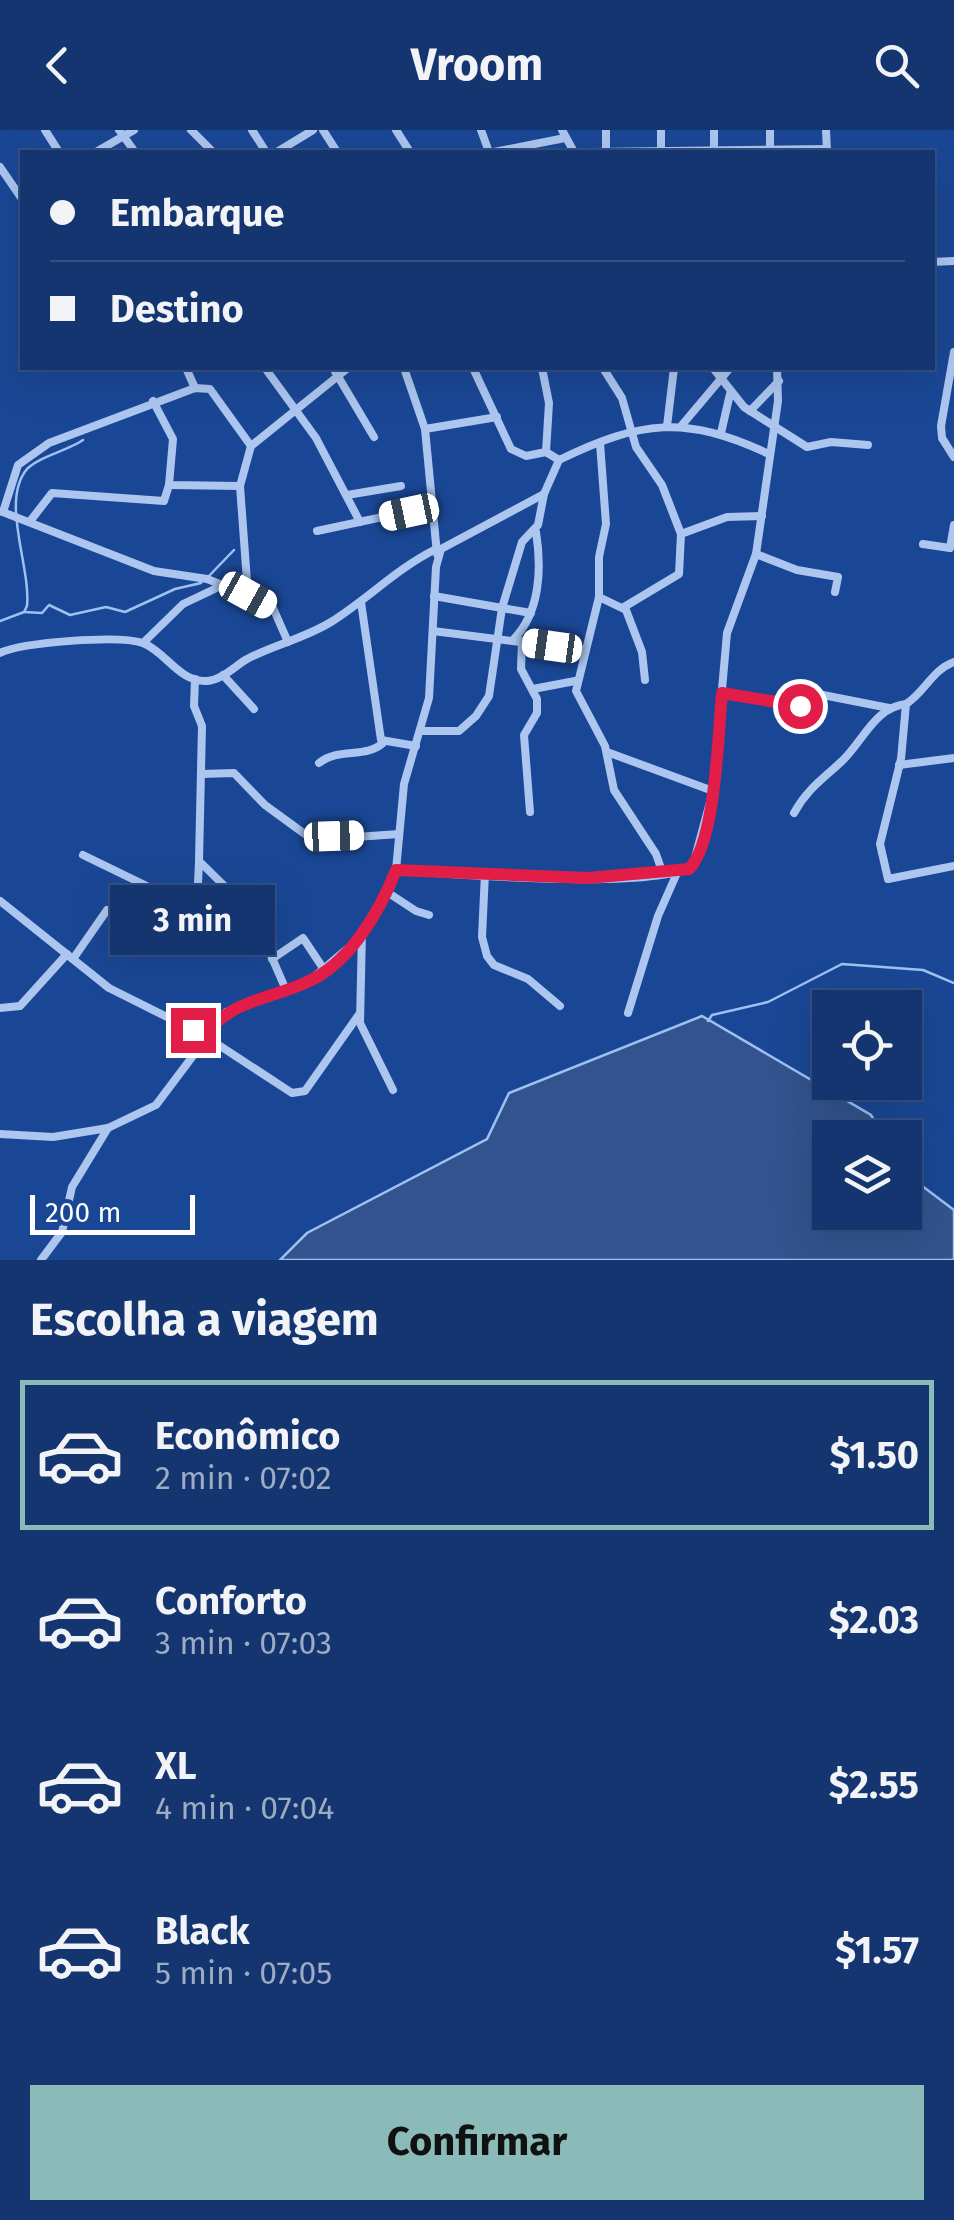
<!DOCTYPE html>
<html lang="pt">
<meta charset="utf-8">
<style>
:root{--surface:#143570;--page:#1d3d75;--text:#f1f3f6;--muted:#9dabc3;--line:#335083;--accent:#8bbbb9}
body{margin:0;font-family:"Fira Sans",sans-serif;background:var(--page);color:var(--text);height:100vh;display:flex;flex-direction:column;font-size:38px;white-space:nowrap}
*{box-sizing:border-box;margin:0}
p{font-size:32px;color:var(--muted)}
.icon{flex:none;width:55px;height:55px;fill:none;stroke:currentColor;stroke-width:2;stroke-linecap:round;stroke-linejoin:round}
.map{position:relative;height:1130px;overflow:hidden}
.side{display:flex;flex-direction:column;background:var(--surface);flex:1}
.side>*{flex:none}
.banner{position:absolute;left:20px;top:20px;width:915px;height:220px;border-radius:0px;box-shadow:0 10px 40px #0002,0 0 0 2px var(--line);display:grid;align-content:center;height:220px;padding:0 30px;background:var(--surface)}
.tools{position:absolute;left:812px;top:860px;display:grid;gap:20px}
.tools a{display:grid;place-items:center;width:110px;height:110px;border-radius:0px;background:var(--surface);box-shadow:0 10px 40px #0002,0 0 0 2px var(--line);font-size:50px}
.scale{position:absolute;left:30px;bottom:25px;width:165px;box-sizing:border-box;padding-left:10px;border:5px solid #fff;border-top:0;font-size:28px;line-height:35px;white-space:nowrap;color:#fff;-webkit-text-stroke:8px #1a4795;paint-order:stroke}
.end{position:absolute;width:45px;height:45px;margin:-22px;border:12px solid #e11d48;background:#fff;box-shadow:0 0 0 5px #fff}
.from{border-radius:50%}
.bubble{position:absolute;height:70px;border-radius:0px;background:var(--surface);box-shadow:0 10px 40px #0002,0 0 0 2px var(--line);font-size:32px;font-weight:700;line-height:70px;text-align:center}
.car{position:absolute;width:30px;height:60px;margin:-30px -15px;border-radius:12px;box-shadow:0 0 8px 2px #0007;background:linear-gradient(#fff 24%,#345 0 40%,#fff 0 76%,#345 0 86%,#fff 0)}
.banner b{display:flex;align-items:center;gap:35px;height:95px;font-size:38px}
.banner b+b{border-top:2px solid var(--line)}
.banner i{width:25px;height:25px;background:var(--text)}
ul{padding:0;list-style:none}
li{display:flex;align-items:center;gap:30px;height:150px;margin:0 20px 15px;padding:0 10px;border:5px solid transparent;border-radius:0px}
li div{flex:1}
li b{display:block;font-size:38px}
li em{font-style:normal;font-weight:700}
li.selected{border-color:var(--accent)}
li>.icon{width:90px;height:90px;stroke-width:1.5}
h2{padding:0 30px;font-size:45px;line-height:120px}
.cta{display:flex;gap:20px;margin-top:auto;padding:20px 30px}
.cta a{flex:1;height:115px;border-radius:0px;background:var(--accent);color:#111;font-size:40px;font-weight:700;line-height:115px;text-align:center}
header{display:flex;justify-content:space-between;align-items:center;height:130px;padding:0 30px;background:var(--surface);font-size:45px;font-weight:700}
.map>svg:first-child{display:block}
</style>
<header><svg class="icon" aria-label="back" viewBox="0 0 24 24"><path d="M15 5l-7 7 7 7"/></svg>Vroom<svg class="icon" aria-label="search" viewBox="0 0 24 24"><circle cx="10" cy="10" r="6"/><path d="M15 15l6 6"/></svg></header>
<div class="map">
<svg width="954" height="1130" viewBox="0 0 954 1130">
<rect width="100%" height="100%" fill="#1a4795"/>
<!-- water -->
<path fill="#32538d" stroke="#9fc0f2" stroke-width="2.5" d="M702 886 871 985 884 1007 830 1008V1082H905V1043L954 1080V1130H280L307 1103 487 1009 509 963Z"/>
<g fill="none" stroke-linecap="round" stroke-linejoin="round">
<!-- stream -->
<g stroke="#9fc0f2" stroke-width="2.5">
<path d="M207 448 234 420"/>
<path d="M24 482 42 483 49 475 70 485 106 477 125 482 175 459 201 453"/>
<path d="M0 491 24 482 27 476C31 436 0 371 27 339 40 326 67 321 83 310"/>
<path d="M708 891 712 885 768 872 842 834 923 840 954 853"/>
</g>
<!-- minor -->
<g stroke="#acc6f0" stroke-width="8">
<path d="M45 0 59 22"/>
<path d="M119 0 135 22"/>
<path d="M191 0 213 22"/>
<path d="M252 0 266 22"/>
<path d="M323 0 337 22"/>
<path d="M396 0 410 22"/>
<path d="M481 0 489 22"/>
<path d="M562 0 574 22"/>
<path d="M606 0V22"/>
<path d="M661 0V22"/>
<path d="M714 0V22"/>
<path d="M770 0V22"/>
<path d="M826 0 827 22"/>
<path d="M96 22 134 0"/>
<path d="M277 22 313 0"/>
<path d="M494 22 565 8"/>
<path d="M593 22 827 19"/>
<path d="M0 37 22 69"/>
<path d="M932 132 954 131"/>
<path d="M954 222 941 296 942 308 954 327"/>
<path d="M186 238 195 258"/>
<path d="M265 238 316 308 360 392"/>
<path d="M333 238 374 307"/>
<path d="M404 238 425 299 437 424"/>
<path d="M473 238 511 319 526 326 546 322"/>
<path d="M542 238 549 273 546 322 559 330"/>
<path d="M603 238 622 268 636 317 662 355 681 404"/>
<path d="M713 238 744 277 807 317 831 312 868 315"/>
<path d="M153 271 173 309 169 355 240 356"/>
<path d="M750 281 779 251"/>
<path d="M682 295 730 238"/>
<path d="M667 296 674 238"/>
<path d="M425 299 497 287"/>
<path d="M721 303 730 264"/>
<path d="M600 313 606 394 599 427V467L576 561 605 616 614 660 656 724 663 744"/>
<path d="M347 365 401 356"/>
<path d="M0 381 154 441 207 449 248 465 240 356 251 316 348 238"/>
<path d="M3 382 18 335 49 313 195 258 210 259 251 316"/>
<path d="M31 390 52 363 164 371 169 355"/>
<path d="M317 401 434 376"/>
<path d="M923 414 950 418 954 395"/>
<path d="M756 424 797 440 838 447 835 462"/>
<path d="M248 465 273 478 288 512"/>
<path d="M434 466 531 483"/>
<path d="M599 467 626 480 642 522 645 550"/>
<path d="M361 472 381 610 416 616"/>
<path d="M624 477 679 444 681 404 727 387 762 386"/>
<path d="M433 501 583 520"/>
<path d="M513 510C540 483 542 439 536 402"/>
<path d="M522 511 521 539 537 569V583L524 605 530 682"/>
<path d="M143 513 183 474 223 455"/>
<path d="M0 523C23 512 119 505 143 513 166 522 180 553 207 551 222 550 235 536 247 529 274 515 305 508 331 492 369 468 396 439 436 419"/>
<path d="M954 532C932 540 925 562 906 574L901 629 880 714 888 749 954 736"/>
<path d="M223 545 254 579"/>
<path d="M195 549 194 576 202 596 199 731 253 784 286 860"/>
<path d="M533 559 575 551"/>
<path d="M722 563 794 577 823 565 889 578"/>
<path d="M423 601H459L476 586 489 566 502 478 522 412 538 395 544 364"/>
<path d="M607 622 713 661"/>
<path d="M319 633C339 617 365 629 383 613"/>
<path d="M899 635 954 628"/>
<path d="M201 644 234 643 265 675 313 710 399 704"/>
<path d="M794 683C807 659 823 649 842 631 863 611 875 577 906 574"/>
<path d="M83 725 192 778 197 775 199 732"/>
<path d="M396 740C447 744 659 761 693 735L713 661 727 503 756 424 778 271 777 238"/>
<path d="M485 743 482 807 487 826 494 835 528 849 560 876"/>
<path d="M387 762 416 781 429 785"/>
<path d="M0 771 109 858 205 906 292 963 305 961 360 883"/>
<path d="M362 802 360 893 393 960"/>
<path d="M73 829 107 780"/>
<path d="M272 829 303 808 325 841"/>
<path d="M0 878 20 876 67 824"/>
<path d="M628 883 658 786 677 743"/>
<path d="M0 1004 53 1007 108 998 156 975 226 882 308 852 354 813 385 766 396 740 404 654 429 568 436 437 441 419 544 364 559 330C641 290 686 285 769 324"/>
<path d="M41 1130 62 1102 72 1057 108 998"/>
</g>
</g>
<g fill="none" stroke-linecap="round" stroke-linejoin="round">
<!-- route -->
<path stroke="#e11d48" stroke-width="12" d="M193 900 204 906C231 870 267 870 305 853 349 835 380 781 396 740L588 748 689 739C716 712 718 603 722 563L800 576"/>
</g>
</svg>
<div class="tools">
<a><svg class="icon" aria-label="locate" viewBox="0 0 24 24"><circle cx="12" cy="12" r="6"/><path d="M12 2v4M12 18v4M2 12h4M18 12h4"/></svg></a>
<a><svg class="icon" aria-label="layers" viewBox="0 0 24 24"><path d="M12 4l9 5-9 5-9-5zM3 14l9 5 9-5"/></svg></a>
</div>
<div class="scale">200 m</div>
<i class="end from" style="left:800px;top:576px"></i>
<i class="end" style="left:193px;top:900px"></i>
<div class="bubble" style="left:110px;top:755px;width:165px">3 min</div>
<i class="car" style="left:409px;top:382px;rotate:258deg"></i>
<i class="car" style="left:248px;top:465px;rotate:119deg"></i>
<i class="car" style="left:552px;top:516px;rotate:278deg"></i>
<i class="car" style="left:334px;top:706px;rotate:88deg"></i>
<div class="banner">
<b><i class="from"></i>Embarque</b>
<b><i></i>Destino</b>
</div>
</div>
<section class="side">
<h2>Escolha a viagem</h2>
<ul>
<li class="selected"><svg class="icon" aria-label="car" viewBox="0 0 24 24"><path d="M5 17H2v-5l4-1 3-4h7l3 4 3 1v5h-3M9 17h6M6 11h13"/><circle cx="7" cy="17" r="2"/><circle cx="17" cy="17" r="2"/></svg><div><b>Econômico</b><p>2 min · 07:02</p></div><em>$1.50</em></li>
<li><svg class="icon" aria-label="car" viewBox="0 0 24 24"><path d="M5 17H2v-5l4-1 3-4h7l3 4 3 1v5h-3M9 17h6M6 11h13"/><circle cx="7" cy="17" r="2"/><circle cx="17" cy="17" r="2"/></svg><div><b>Conforto</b><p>3 min · 07:03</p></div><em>$2.03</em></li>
<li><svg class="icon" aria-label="car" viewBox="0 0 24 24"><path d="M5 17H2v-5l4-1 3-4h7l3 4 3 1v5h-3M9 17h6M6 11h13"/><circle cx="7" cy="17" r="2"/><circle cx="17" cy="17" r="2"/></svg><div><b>XL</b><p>4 min · 07:04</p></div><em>$2.55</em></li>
<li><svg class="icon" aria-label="car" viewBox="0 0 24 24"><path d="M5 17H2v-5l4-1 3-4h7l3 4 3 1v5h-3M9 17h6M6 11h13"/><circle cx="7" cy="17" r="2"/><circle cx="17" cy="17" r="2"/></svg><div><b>Black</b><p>5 min · 07:05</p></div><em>$1.57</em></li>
</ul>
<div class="cta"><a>Confirmar</a></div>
</section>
